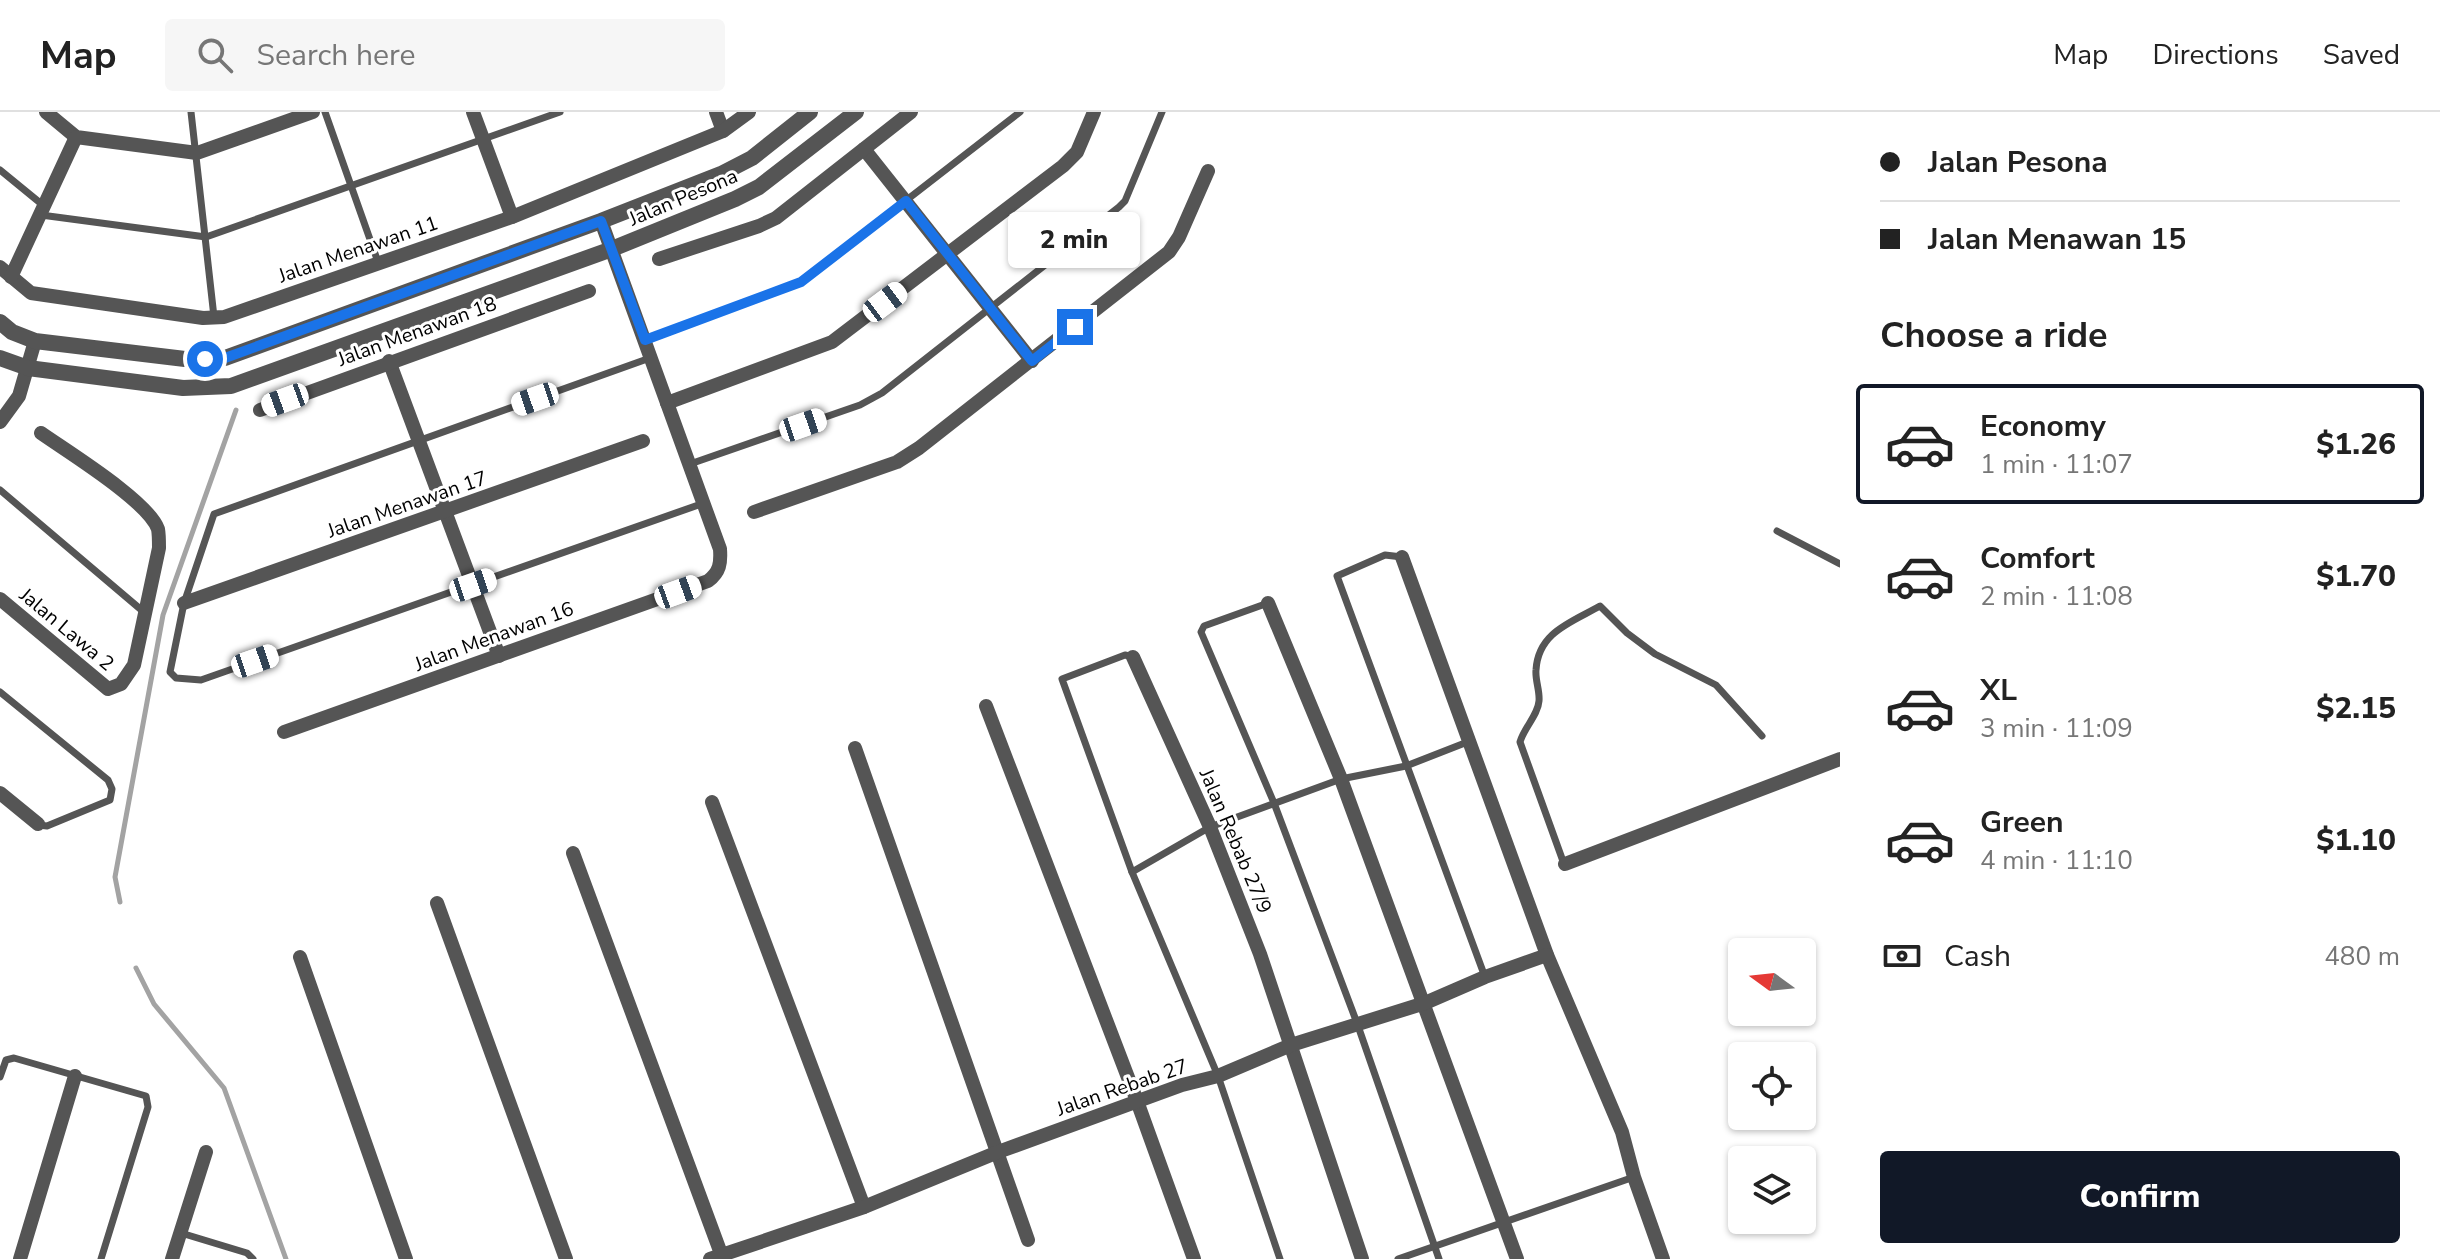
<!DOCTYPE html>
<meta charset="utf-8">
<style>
:root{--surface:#fff;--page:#f6f6f6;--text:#222;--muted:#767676;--line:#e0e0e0;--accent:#111827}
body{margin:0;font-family:"Nunito Sans",sans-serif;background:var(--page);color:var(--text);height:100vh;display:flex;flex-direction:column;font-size:30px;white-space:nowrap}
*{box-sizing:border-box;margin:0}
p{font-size:26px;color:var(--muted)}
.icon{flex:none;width:44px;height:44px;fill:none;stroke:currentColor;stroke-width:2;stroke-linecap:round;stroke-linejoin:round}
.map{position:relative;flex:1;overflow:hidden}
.drawer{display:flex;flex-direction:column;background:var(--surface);width:600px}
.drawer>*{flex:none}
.hud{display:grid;align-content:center;height:176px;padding:0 40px;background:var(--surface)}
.needle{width:52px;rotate:285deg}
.controls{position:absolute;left:1728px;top:826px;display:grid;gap:16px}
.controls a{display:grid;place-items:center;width:88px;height:88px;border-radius:8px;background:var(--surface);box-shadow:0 2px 6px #0004;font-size:40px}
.end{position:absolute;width:36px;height:36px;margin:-18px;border:10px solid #1a73e8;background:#fff;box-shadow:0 0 0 4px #fff}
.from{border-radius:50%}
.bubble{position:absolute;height:56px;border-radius:8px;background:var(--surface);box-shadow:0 2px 6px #0004;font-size:26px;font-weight:800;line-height:56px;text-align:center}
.car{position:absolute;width:24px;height:48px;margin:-24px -12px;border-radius:10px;box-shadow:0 0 6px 2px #0007;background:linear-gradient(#fff 24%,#345 0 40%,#fff 0 76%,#345 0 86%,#fff 0)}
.hud b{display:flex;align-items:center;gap:28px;height:76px;font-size:30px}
.hud b+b{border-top:2px solid var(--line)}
.hud i{width:20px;height:20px;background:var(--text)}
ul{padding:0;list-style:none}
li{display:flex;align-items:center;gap:24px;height:120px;margin:0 16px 12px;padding:0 24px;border:4px solid transparent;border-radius:8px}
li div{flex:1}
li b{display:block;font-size:30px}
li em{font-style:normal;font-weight:800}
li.on{border-color:var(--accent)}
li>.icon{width:72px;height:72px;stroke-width:1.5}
h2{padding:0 40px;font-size:36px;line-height:96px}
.pay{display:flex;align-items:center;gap:20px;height:88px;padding:0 40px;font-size:30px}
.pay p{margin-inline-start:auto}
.primary-button{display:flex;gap:16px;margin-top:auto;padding:16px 40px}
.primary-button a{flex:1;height:92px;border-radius:8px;background:var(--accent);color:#fff;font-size:32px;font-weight:800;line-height:92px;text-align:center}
header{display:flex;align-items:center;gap:48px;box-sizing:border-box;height:112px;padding:0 40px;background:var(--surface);border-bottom:2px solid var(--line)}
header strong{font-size:38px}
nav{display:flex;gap:44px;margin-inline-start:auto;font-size:28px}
.search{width:560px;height:72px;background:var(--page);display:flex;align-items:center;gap:20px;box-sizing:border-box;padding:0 28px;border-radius:8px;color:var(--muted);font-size:30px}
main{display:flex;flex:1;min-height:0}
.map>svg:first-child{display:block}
</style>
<header>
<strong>Map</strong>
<div class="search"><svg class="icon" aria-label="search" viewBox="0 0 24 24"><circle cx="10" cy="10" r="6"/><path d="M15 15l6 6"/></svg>Search here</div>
<nav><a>Map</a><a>Directions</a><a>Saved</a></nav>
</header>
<main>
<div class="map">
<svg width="1840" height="1147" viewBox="0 0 1840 1147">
<rect width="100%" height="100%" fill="#fff"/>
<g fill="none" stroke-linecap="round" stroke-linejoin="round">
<!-- stream -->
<g stroke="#a3a3a3" stroke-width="5">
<path d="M120 790 115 765 163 503 236 298"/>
<path d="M136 856 154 892 224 976 286 1147"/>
</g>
<!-- service -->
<g stroke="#555" stroke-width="7">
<path d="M191 0 214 205"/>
<path d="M325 0 378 150"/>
<path d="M0 58 44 94"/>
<path d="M41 103 206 125 560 0"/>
<path d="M645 228 801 170 1020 0"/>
<path d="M650 246 214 402 184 491 170 560 176 566 201 568 704 391"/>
<path d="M690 352 860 293 882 281 1119 95 1125 89 1162 0"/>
<path d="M0 378 145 501"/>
<path d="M1777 419 1840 452"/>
<path d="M1402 445 1385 443 1337 464 1485 865"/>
<path d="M1268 491 1204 514 1201 520 1274 691 1357 911 1439 1147"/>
<path d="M1133 545 1125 543 1062 567 1132 760 1218 964 1280 1147"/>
<path d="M0 580 108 668 112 677 110 688 47 714 38 713"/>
<path d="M1564 752 1520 630C1524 616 1538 603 1539 589 1540 579 1535 568 1536 558 1538 520 1572 510 1600 494L1627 521 1655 542 1716 573 1762 624"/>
<path d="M1132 760 1210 715 1341 667 1406 654 1470 629"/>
<path d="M0 965 6 948 14 946 146 984 148 995 101 1147"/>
<path d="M181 1121 247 1141 253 1147"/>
<path d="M1398 1147 1634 1065"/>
</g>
<!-- minor -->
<g stroke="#555" stroke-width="14">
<path d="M46 0 76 25 197 41 313 0"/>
<path d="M473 0 512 105"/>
<path d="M716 0 723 19"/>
<path d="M864 37 1032 249"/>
<path d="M659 147 759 114 776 106 911 0"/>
<path d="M0 155 31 181 203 206 224 205 512 105 723 19 749 0"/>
<path d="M11 165 76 25"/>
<path d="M389 249 499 544"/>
<path d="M667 291 832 230 1063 54 1077 40 1094 0"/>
<path d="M260 298 589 179"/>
<path d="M0 310 19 284 35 229"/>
<path d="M754 400 897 350 919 336 1169 140 1179 125 1208 59"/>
<path d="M1402 445 1547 843 1622 1020 1634 1065 1663 1147"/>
<path d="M0 487 108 577 121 572 134 553 159 436C159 430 159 422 158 417 148 389 68 340 41 321"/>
<path d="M184 491 643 329"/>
<path d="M1268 491 1341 667 1517 1147"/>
<path d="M1133 545 1210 715 1260 842 1362 1147"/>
<path d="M986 594 1137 989 1194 1147"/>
<path d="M284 620 708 469C720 460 721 451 720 437L601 109"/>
<path d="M855 636 1028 1128"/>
<path d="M0 681 38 712"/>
<path d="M712 690 864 1095"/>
<path d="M573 741 723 1147"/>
<path d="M1565 752 1840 647"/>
<path d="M437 791 566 1147"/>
<path d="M300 845 406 1147"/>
<path d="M20 1147 75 964"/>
<path d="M172 1147 206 1040"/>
<path d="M710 1147 864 1095 998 1040 1182 973 1218 964 1291 933 1425 891 1485 865 1547 843"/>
</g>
<!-- tertiary -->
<g stroke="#555" stroke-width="16">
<path d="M0 210 12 220 35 229 185 247 225 246 601 109 721 62 752 46 810 0"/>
<path d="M0 246 28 256 183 276 231 274 612 137 735 87 759 75 856 0"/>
</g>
</g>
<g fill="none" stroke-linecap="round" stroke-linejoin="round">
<!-- route -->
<path stroke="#1a73e8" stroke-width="10" d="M205 247 225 246 601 109 645 228 801 170 906 89 1032 249 1075 215"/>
</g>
<g text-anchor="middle" stroke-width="6" stroke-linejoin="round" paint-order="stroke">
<!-- street labels -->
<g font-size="20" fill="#000" stroke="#fff">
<text transform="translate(683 85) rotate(-23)" y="7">Jalan Pesona</text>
<text transform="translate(358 137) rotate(-19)" y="7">Jalan Menawan 11</text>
<text transform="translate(417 219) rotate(-20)" y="7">Jalan Menawan 18</text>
<text transform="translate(407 392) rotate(-19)" y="7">Jalan Menawan 17</text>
<text transform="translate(67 517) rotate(40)" y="7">Jalan Lawa 2</text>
<text transform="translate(494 524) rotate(-20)" y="7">Jalan Menawan 16</text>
<text transform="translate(1236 729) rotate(67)" y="7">Jalan Rebab 27/9</text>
<text transform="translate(1122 975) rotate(-19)" y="7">Jalan Rebab 27</text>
</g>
</g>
</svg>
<div class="controls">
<a><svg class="needle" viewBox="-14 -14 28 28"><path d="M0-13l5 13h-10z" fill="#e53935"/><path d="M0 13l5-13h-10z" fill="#767676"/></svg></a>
<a><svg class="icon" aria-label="locate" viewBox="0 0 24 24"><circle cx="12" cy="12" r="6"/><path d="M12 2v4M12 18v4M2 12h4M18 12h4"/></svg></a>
<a><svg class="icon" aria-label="layers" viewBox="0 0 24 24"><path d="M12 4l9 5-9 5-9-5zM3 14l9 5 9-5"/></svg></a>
</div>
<i class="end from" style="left:205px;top:247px"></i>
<i class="end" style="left:1075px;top:215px"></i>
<div class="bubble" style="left:1008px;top:100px;width:132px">2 min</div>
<i class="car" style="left:885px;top:190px;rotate:53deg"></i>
<i class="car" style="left:535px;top:287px;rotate:251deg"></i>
<i class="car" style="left:285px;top:288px;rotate:250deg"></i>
<i class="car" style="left:803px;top:313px;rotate:71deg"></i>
<i class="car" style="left:473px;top:473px;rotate:71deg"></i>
<i class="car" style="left:678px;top:480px;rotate:70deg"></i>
<i class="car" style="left:255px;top:549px;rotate:71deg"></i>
</div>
<section class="drawer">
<div class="hud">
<b><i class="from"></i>Jalan Pesona</b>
<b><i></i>Jalan Menawan 15</b>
</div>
<h2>Choose a ride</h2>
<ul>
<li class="on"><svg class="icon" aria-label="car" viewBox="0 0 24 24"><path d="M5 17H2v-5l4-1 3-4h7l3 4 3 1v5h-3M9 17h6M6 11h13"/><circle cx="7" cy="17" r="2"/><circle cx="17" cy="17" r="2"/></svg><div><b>Economy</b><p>1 min · 11:07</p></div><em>$1.26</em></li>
<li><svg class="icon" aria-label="car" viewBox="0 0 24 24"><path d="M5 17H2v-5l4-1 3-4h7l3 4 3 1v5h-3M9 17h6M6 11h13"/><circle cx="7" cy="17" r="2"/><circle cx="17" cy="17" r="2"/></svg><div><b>Comfort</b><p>2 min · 11:08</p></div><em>$1.70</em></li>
<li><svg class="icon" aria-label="car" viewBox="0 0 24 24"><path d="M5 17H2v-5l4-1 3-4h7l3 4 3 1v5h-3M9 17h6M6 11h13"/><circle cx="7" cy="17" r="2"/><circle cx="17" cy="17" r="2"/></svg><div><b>XL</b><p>3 min · 11:09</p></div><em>$2.15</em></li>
<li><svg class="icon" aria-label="car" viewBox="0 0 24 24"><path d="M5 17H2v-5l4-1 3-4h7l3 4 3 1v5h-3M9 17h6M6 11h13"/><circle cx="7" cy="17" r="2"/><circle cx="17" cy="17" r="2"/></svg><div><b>Green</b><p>4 min · 11:10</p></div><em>$1.10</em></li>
</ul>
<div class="pay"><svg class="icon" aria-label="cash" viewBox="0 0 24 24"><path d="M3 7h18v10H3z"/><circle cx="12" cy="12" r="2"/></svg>Cash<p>480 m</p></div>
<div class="primary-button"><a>Confirm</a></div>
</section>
</main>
